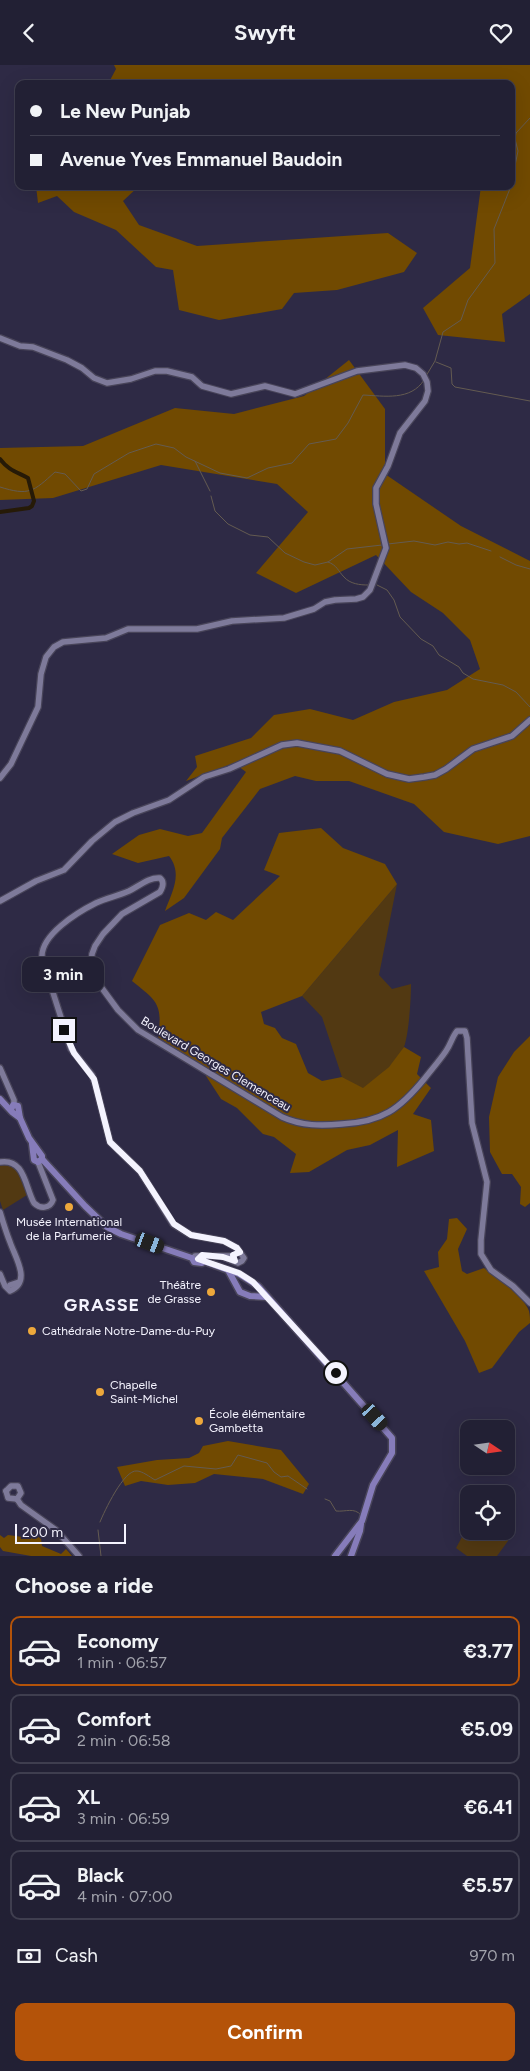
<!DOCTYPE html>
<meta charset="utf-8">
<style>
:root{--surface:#222034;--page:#2a283c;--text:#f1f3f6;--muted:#a2a3ac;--line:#3f3e4f;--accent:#b45309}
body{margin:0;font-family:Figtree,sans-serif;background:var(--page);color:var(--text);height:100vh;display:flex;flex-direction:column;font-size:19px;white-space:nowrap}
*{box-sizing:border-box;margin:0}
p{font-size:16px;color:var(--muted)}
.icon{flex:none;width:28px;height:28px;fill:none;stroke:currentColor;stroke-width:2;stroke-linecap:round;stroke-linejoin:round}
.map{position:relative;height:1491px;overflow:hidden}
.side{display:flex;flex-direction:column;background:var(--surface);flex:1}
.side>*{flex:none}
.guide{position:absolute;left:15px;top:15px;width:500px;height:110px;border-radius:10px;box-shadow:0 5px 20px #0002,0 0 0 1px var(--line);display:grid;align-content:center;height:110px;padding:0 15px;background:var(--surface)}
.needle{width:32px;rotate:103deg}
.tools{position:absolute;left:460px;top:1355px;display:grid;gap:10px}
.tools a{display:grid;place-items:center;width:55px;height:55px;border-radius:10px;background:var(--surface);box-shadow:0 5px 20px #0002,0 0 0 1px var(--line);font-size:25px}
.scale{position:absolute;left:15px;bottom:12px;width:111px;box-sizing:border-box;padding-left:5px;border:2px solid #f4f3fe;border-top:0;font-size:14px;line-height:18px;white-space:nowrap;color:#f4f3fe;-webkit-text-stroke:4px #2e2a45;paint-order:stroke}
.end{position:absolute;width:22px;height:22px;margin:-11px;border:6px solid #f4f3fe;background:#111;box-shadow:0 0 0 2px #111}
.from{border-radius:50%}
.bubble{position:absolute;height:35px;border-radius:10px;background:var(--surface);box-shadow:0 5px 20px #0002,0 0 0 1px var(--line);font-size:16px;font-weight:700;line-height:35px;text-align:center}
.car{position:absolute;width:15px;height:30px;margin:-15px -8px;border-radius:6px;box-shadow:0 0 4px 1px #0007;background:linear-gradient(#222 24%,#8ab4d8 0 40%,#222 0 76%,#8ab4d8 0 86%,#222 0)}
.guide b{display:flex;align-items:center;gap:18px;height:48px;font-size:19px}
.guide b+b{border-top:1px solid var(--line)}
.guide i{width:12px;height:12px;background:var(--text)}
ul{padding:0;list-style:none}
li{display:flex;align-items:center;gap:15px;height:70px;margin:0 10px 8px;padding:0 5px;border:2px solid var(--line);border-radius:10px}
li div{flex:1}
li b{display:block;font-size:19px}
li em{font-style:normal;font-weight:700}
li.current{border-color:var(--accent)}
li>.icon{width:45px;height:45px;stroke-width:1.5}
h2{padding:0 15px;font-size:22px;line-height:60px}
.pay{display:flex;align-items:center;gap:12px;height:55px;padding:0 15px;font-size:19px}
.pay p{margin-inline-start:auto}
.primary-button{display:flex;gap:10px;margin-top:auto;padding:10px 15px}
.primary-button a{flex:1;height:58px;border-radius:10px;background:var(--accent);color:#fff;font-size:20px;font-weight:700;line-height:58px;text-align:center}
header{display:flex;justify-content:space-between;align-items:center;height:65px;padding:0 15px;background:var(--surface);font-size:22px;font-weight:700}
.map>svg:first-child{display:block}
</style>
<header><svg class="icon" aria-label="back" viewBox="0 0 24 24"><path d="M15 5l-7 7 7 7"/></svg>Swyft<svg class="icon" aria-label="heart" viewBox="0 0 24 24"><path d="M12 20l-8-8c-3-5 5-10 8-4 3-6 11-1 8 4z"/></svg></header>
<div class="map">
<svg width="530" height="1491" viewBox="0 0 530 1491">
<rect width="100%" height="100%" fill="#2e2a45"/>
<!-- green -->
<g fill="#523912">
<path d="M397 819 379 910 392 924 411 919C411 934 409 968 404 982 397 999 377 1012 363 1024L342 1012 322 952 302 931Z"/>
<path d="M5 1098 16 1102 27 1130 3 1145 0 1136V1100Z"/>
<path d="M469 1459V1466H506V1460L511 1462 508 1476 497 1491H467L456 1483Z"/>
</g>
<!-- forest -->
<g fill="#714a01">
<path d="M114 0H530V229L502 249 505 277 438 270 423 243 470 203 481 121H511V19H108L116 4Z"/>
<path d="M36 121H139L123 136 139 160 197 181 388 168 417 188 404 207 337 225 294 228 282 244 219 255 179 245 173 205 156 202 116 165 74 147 57 131 38 138Z"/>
<path d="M349 295 385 344V409L461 461 530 496V771L498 779 444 767 414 739 349 716H316L295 711 260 724 222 773 220 784 184 833 165 846C172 827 183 809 169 791L138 798 112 789 139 770 160 764 188 771 202 768 246 707 234 698 186 716 197 702 195 691 251 673 274 650 310 644 353 655 394 637 447 625 480 604 470 575 443 548 411 527 376 490 296 528 256 508 308 447 277 419 161 400 53 433 0 435V383L83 381 175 343 234 349 304 331Z"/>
<path d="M321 763 343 783 385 799 397 819 302 931 261 947 264 959 275 963 282 973 296 979 308 1008 322 1016 342 1012 363 1023 389 1002 404 982 421 992 417 1009 431 1023 413 1049 431 1055 434 1086 397 1102 398 1065 370 1080 347 1085 309 1107 290 1108 296 1089 274 1072 263 1069 237 1043 221 1034 206 1011 205 1003 158 972C163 939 157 936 132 916L160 860 189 848 206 855 216 847 233 855 280 811 264 805 279 768Z"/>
<path d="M530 971V1138L525 1142 520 1139 521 1122 512 1109H502L490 1087 489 1052 498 1012 514 987Z"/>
<path d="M457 1153 467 1164 458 1184 462 1206 467 1209 484 1203C498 1213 523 1230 529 1246 530 1250 530 1255 530 1258L519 1267 492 1303 479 1308 465 1276 424 1206 439 1202 438 1187 447 1174 449 1154Z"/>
<path d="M228 1376 281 1385 309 1419 303 1429 263 1414 214 1409 195 1418 168 1420 141 1416 125 1421 117 1402 157 1395 189 1393 199 1388 203 1381Z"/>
<path d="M31 1465 41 1474 42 1481 61 1489 66 1484 72 1491H31L3 1486 0 1482V1470L4 1473 8 1470 23 1472Z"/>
</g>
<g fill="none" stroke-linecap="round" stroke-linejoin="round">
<!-- stream -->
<g stroke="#645b51" stroke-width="1">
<path d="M511 120 518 86 515 74 516 68 530 53"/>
<path d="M436 297 451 303 452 319 455 322 530 336"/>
<path d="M426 311 435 296 443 267 461 255 468 235 495 198 494 164 511 121"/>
<path d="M195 396 210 426"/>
<path d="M0 422C29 431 33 427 55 407L65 409 81 426 87 424 94 409 129 388 156 379 174 383 186 392 220 408 247 413 268 403 292 398 309 379 336 374 348 358 363 330C384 331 411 336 424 315"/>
<path d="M211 431 215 446 228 459 250 470 268 472 285 488 304 497 315 500 328 497 347 484 382 480"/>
<path d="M388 479 414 476 435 480 448 477 459 479 467 478 491 486"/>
<path d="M500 492 516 500 530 504"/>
<path d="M328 497C337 500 338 506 344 512 350 519 360 520 368 520"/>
<path d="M377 520 387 525 394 535 400 552 421 574 433 581 439 590 459 602 463 608 473 614 503 620 516 627 530 642"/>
<path d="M325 1434 330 1436 336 1446C346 1447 354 1442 361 1450"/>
<path d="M100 1457C104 1447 124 1404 137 1406 142 1406 150 1412 155 1415L184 1401 216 1404 231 1401 238 1390 267 1398 274 1407 281 1412 288 1411 307 1424"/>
<path d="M98 1465 101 1491"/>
</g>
<!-- canal -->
<path stroke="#261a07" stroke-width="4" d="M0 394C8 405 17 407 28 413L34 436 32 441 29 443 0 447"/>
<defs>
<g id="secondary">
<path d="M0 273 20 281 33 282 67 295 82 303 94 313 107 318 131 314 155 306H167L192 312 202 321 231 329 265 321 295 329 357 306 405 300 416 303 423 309 427 317 428 326 425 336 400 368 388 401 376 423V439L386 483 370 525 363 532 356 534 335 535 325 537 314 544 284 553 232 556 197 564H128L106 573 63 577 54 582 46 592 41 609 38 642 11 699 0 713"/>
<path d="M0 836 36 816 64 805 92 776 115 757 133 748 169 735 204 712 229 704 282 680 297 678 340 686 387 709 409 714 424 712 435 710 446 704 473 684 512 671 530 655"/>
<path d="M0 1003 14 1035V1040"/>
<path d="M0 1097C25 1093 25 1122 34 1138 40 1144 50 1144 53 1135L38 1097"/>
<path d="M0 1147C3 1157 6 1167 10 1177 15 1192 32 1217 10 1226L5 1221 0 1209"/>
<path d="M195 1191H233"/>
<path d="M223 1192 238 1198 242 1196 244 1193 237 1183 224 1176 191 1170 173 1159 140 1106 110 1077 95 1018 92 1010 71 984 42 893C40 870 78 847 96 838 106 833 118 831 129 826 139 821 149 812 160 813 165 817 163 822 160 827L122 849 103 869 95 881 92 889 91 902 96 915 118 945 138 965 282 1052C302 1061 321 1061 342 1059 382 1057 400 1044 425 1013 432 1004 440 995 446 986 451 979 452 972 457 966H465L467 973 472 1058 487 1117 481 1175V1189L491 1205 513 1221 530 1238"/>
<path d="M10 1220 19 1217"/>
<path d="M6 1426 11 1421H18L21 1428 17 1434"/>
<path d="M6 1426 8 1433 17 1434"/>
<path d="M17 1434 21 1440 56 1465 79 1491"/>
</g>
<g id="primary">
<path d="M0 1034 12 1047 20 1053"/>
<path d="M11 1045 13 1040 18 1041 20 1053 29 1073 42 1091V1094L85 1141 107 1162 121 1169 192 1193 194 1197 202 1198"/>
<path d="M32 1079 34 1095 38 1097 42 1094"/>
<path d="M198 1194 239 1209 258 1221 392 1373V1388L373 1420 362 1456 335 1491"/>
<path d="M228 1205 240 1227 250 1231 267 1232"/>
<path d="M351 1491 360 1466 361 1459"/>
</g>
</defs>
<!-- secondary casing -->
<use href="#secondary" stroke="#484459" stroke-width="8"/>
<!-- primary casing -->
<use href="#primary" stroke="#484459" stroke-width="9"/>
<!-- secondary -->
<use href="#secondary" stroke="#7e7a9a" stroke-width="5.5"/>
<!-- primary -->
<use href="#primary" stroke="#867cba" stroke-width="6"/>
</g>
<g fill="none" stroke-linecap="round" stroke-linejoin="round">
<!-- route -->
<path stroke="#f4f3fe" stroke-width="6" d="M64 965 74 988 94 1014 110 1077 140 1106 174 1159 191 1170 224 1176 237 1183 240 1187 233 1190 235 1196 223 1192 202 1190 198 1194 239 1208 253 1217 336 1308"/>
</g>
<!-- markers -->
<g fill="#eda83b" stroke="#2e2a45" stroke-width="2">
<circle cx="69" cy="1142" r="5"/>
<circle cx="211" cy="1227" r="5"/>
<circle cx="32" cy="1266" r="5"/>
<circle cx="100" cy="1327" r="5"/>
<circle cx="199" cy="1356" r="5"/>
</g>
<g text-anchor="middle" stroke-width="4" stroke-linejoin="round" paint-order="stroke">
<!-- street labels -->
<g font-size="12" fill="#f4f3fe" stroke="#2e2a45">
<text transform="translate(216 999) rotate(31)" y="4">Boulevard Georges Clemenceau</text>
</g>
<!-- poi labels -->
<g font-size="12" fill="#f4f3fe" stroke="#2e2a45" text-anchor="start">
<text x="69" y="1161" text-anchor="middle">Musée International<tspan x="69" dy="14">de la Parfumerie</tspan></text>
<text x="201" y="1224" text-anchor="end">Théâtre<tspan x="201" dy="14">de Grasse</tspan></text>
<text x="42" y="1270">Cathédrale Notre-Dame-du-Puy</text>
<text x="110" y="1324">Chapelle<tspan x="110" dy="14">Saint-Michel</tspan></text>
<text x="209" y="1353">École élémentaire<tspan x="209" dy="14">Gambetta</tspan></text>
</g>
<!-- district labels -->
<g font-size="18" font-weight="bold" letter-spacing="1" fill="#f4f3fe" stroke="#2e2a45">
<text x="102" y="1246">GRASSE</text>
</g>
</g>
</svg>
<div class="tools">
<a><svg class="needle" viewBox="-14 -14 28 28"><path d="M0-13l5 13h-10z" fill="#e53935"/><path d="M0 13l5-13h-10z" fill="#a2a3ac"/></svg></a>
<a><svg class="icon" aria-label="locate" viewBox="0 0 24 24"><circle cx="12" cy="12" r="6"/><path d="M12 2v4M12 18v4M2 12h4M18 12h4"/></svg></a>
</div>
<div class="scale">200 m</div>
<i class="end from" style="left:336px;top:1308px"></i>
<i class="end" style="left:64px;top:965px"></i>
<div class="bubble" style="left:22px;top:892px;width:82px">3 min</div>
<i class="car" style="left:150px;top:1178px;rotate:111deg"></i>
<i class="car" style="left:375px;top:1352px;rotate:138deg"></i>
<div class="guide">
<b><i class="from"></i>Le New Punjab</b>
<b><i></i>Avenue Yves Emmanuel Baudoin</b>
</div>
</div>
<section class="side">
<h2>Choose a ride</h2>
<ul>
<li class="current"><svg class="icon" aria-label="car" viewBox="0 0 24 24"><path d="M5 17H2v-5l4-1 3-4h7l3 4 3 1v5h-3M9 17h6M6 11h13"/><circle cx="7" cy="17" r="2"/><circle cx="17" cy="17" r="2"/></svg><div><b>Economy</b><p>1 min · 06:57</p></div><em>€3.77</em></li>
<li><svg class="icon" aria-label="car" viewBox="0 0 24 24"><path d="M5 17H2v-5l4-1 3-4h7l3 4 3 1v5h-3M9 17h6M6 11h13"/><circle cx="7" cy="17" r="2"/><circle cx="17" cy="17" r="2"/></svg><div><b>Comfort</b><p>2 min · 06:58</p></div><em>€5.09</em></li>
<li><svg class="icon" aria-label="car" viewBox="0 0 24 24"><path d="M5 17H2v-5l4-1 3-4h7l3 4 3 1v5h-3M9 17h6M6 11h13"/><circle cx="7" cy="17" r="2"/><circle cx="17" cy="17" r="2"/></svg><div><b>XL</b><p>3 min · 06:59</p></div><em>€6.41</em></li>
<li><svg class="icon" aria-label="car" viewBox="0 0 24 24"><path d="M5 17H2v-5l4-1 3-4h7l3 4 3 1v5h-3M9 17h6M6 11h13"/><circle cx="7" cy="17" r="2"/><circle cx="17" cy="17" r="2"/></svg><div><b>Black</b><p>4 min · 07:00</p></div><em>€5.57</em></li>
</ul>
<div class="pay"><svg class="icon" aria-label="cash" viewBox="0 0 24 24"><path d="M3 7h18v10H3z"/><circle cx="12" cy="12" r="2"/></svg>Cash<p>970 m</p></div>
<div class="primary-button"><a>Confirm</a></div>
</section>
